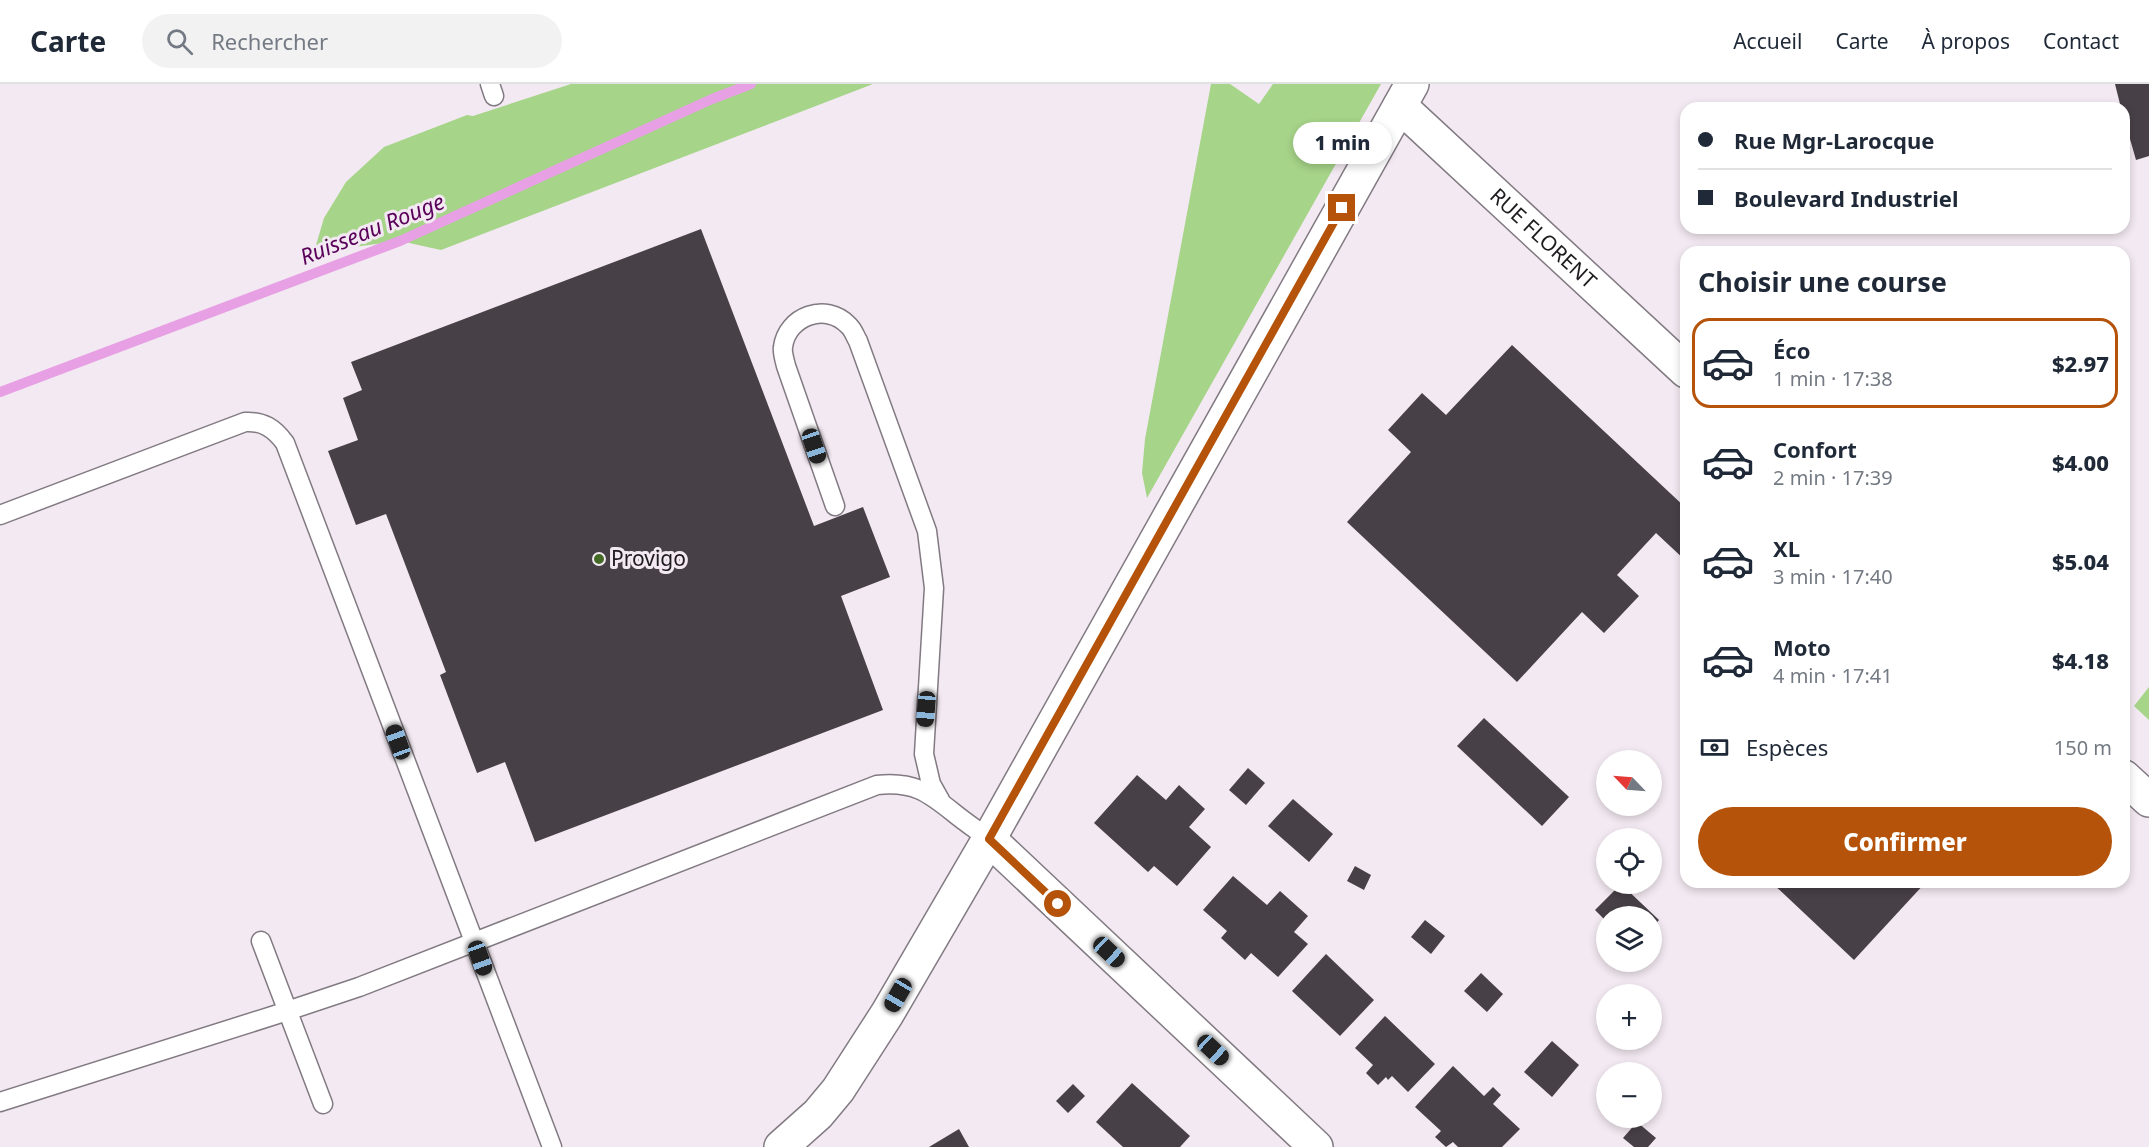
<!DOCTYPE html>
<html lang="fr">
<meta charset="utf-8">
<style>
:root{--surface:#fff;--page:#f2f2f3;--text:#1f2937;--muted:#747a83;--line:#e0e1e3;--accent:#b45309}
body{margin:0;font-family:"Noto Sans",sans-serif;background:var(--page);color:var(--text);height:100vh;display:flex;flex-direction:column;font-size:22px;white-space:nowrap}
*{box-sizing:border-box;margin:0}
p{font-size:20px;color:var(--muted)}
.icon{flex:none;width:33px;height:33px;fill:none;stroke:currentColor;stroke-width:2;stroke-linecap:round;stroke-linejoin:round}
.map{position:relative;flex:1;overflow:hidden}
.sheet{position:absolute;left:1680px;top:162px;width:450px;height:642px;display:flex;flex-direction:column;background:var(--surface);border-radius:18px;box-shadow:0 3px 9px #0003}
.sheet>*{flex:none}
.banner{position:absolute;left:1680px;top:18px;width:450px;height:132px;border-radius:18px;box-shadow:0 3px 9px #0003;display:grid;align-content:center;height:132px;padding:0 18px;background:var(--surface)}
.needle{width:39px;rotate:295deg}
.controls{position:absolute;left:1596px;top:666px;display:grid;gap:12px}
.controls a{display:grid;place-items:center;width:66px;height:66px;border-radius:50%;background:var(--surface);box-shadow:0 3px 9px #0003;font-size:30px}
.end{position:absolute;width:27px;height:27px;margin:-14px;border:8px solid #b45309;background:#fff;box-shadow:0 0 0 3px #fff}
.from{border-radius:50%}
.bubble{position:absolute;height:42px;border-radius:21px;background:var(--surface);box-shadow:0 3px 9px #0003;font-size:20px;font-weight:800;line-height:42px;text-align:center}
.car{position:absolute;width:18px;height:36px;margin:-18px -9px;border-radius:8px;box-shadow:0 0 4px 2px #0007;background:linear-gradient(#222 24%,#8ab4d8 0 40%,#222 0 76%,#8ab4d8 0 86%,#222 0)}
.banner b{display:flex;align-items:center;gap:21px;height:57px;font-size:22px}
.banner b+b{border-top:2px solid var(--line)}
.banner i{width:15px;height:15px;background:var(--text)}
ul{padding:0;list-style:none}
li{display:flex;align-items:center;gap:18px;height:90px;margin:0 12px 9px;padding:0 6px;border:3px solid transparent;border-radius:18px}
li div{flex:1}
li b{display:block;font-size:22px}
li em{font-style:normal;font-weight:800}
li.current{border-color:var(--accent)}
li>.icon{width:54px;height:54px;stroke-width:1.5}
h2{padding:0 18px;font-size:27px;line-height:72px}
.pay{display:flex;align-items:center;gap:15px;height:66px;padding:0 18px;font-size:22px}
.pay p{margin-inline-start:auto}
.button{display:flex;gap:12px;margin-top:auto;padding:12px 18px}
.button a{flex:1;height:69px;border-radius:36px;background:var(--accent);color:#fff;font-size:24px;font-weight:800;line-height:69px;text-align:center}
header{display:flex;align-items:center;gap:36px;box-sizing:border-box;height:84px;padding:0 30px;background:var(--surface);border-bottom:2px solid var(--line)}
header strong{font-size:28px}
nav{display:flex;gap:33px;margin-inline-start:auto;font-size:21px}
.search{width:420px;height:54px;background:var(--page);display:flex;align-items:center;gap:15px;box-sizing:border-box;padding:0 21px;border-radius:33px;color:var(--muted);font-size:22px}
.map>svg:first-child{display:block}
</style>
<header>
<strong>Carte</strong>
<div class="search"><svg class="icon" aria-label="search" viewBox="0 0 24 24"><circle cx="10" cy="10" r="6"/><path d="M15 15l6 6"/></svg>Rechercher</div>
<nav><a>Accueil</a><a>Carte</a><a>À propos</a><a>Contact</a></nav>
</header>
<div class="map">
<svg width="2149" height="1063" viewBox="0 0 2149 1063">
<rect width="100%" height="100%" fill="#f3e9f2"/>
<!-- green -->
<g fill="#a6d489">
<path d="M571 0H873L441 166 400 157 314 168 324 134 346 98 384 63 467 31 473 32Z"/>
<path d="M1211 0H1230L1259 20 1273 0H1381L1147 414 1142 389 1145 355Z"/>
<path d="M2149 603V636L2134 622Z"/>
</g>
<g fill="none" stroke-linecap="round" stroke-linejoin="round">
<!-- stream -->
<path stroke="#e7a0e3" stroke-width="10" d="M0 308 400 157 712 15 751 0"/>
</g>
<!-- building -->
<g fill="#484047">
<path d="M2115 0H2149V72L2136 76 2124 34V24H2121Z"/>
<path d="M701 145 814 442 863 423 890 493 841 512 883 626 535 758 505 678 477 689 440 591 446 588 386 430 356 441 328 367 358 356 343 314 362 306 351 278Z"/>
<path d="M1512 261 1686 424V477L1656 449 1617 491 1639 512 1604 549 1582 528 1517 598 1347 438 1411 368 1388 346 1422 309 1446 331Z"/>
<path d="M1484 634 1569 713 1542 742 1457 662Z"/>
<path d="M1248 684 1265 699 1246 721 1229 706Z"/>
<path d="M1137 691 1166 716 1179 701 1205 725 1189 743 1211 763 1177 802 1154 782 1148 788 1094 739Z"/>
<path d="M1293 715 1333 750 1309 778 1268 742Z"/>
<path d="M1355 782 1371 791 1364 806 1347 797Z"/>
<path d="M1233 792 1267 821 1280 807 1308 832 1294 848 1308 860 1278 893 1251 869 1245 876 1221 854 1227 847 1203 826Z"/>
<path d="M1771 798H1926L1854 876Z"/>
<path d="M1621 800 1659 836 1652 844V832H1606V837L1595 826Z"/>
<path d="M1425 836 1445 852 1431 870 1411 853Z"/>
<path d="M1326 870 1374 916 1340 952 1292 907Z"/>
<path d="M1481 889 1503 910 1487 928 1464 907Z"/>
<path d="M1385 932 1435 980 1408 1008 1392 992 1388 996 1386 993 1378 1001 1366 989 1373 981 1355 964Z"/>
<path d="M1552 957 1579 981 1552 1013 1524 988Z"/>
<path d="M1453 982 1484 1012 1493 1003 1501 1011 1493 1020 1520 1045 1502 1063H1458L1453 1058 1446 1063 1435 1053 1441 1047 1415 1023Z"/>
<path d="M1132 999 1190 1052 1180 1063H1123L1096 1038Z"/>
<path d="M1073 1000 1085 1012 1068 1029 1056 1017Z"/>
<path d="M1637 1038 1656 1054 1648 1063H1634L1623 1054Z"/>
<path d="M959 1045 969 1063H929Z"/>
</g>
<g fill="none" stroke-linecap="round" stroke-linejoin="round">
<defs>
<g id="lane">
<path d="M490 0 494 12"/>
<path d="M835 422 786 282C785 277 782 269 783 263 787 232 826 218 848 241 853 245 855 252 858 257L927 447 934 504 924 670 931 700 940 716"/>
<path d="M0 431 245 338C263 337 274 344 285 359L552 1063"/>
<path d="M261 857 323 1020"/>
<path d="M0 1018 275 931 359 903 877 701C913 697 928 708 954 729 965 738 977 746 989 755"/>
</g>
<g id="street">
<path id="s1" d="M1400 22 1686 287"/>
<path d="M2124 693 2149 716"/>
<path d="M989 755 1316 1063"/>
</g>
<path id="secondary" d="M781 1063 818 1030 838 1006 887 930 989 755 1412 0"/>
</defs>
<!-- lane casing -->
<use href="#lane" stroke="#827a82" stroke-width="21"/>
<!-- street casing -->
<use href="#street" stroke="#827a82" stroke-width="36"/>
<!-- secondary casing -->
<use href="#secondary" stroke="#827a82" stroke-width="36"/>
<!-- lane -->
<use href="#lane" stroke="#fff" stroke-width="18"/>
<!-- street -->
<use href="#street" stroke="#fff" stroke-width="33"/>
<!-- secondary -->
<use href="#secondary" stroke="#fff" stroke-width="33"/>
</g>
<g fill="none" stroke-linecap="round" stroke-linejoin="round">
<!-- route -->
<path stroke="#b45309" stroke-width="8" d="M1058 820 989 755 1342 124"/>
</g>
<!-- markers -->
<circle fill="#446b26" stroke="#f3e9f2" stroke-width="2" cx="599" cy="475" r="6"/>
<g text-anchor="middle" stroke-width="6" stroke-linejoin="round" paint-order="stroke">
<!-- street labels -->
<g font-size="21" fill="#1e1b1e" stroke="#f3e9f2">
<text dy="7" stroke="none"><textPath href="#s1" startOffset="195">RUE FLORENT</textPath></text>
</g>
<!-- poi labels -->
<g font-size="21" fill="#1e1b1e" stroke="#f3e9f2" text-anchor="start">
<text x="611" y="482">Provigo</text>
</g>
<!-- water labels -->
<g font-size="22" font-style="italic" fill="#590059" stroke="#f3e9f2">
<text transform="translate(372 145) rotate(-22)" y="8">Ruisseau Rouge</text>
</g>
</g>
</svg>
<div class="controls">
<a><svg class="needle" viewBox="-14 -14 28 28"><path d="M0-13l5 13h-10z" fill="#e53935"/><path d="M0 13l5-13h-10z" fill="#747a83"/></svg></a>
<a><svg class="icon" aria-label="locate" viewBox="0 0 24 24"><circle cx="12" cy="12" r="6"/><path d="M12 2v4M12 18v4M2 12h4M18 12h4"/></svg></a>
<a><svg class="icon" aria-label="layers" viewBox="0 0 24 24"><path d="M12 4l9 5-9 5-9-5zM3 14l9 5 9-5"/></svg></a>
<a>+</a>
<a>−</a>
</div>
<i class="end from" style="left:1058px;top:820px"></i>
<i class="end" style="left:1342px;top:124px"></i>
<div class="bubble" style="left:1293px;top:38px;width:99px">1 min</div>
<i class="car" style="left:814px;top:362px;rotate:161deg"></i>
<i class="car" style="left:926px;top:625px;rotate:185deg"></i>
<i class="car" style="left:398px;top:658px;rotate:340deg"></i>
<i class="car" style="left:1109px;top:868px;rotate:133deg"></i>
<i class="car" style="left:480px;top:874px;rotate:160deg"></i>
<i class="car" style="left:898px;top:911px;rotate:210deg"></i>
<i class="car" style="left:1213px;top:966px;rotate:133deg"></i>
<div class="banner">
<b><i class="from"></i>Rue Mgr-Larocque</b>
<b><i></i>Boulevard Industriel</b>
</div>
<section class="sheet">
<h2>Choisir une course</h2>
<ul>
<li class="current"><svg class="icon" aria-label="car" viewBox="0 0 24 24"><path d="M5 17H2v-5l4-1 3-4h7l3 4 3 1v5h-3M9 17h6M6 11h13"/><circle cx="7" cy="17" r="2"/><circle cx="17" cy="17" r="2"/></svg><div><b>Éco</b><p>1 min · 17:38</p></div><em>$2.97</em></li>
<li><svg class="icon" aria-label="car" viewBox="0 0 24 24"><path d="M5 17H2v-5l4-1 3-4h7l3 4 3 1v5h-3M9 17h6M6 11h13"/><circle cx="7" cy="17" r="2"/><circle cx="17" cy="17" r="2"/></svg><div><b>Confort</b><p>2 min · 17:39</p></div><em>$4.00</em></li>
<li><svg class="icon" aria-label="car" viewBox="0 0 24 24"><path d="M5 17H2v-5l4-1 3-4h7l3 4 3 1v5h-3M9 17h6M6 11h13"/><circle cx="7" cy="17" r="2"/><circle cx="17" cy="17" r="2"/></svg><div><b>XL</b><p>3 min · 17:40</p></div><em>$5.04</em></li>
<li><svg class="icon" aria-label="car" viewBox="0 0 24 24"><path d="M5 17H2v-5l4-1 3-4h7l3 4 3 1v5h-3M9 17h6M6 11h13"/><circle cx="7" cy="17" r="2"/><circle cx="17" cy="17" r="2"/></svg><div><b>Moto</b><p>4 min · 17:41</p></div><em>$4.18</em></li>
</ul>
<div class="pay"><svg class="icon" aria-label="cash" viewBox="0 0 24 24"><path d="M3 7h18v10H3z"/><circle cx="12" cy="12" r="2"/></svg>Espèces<p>150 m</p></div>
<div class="button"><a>Confirmer</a></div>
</section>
</div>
